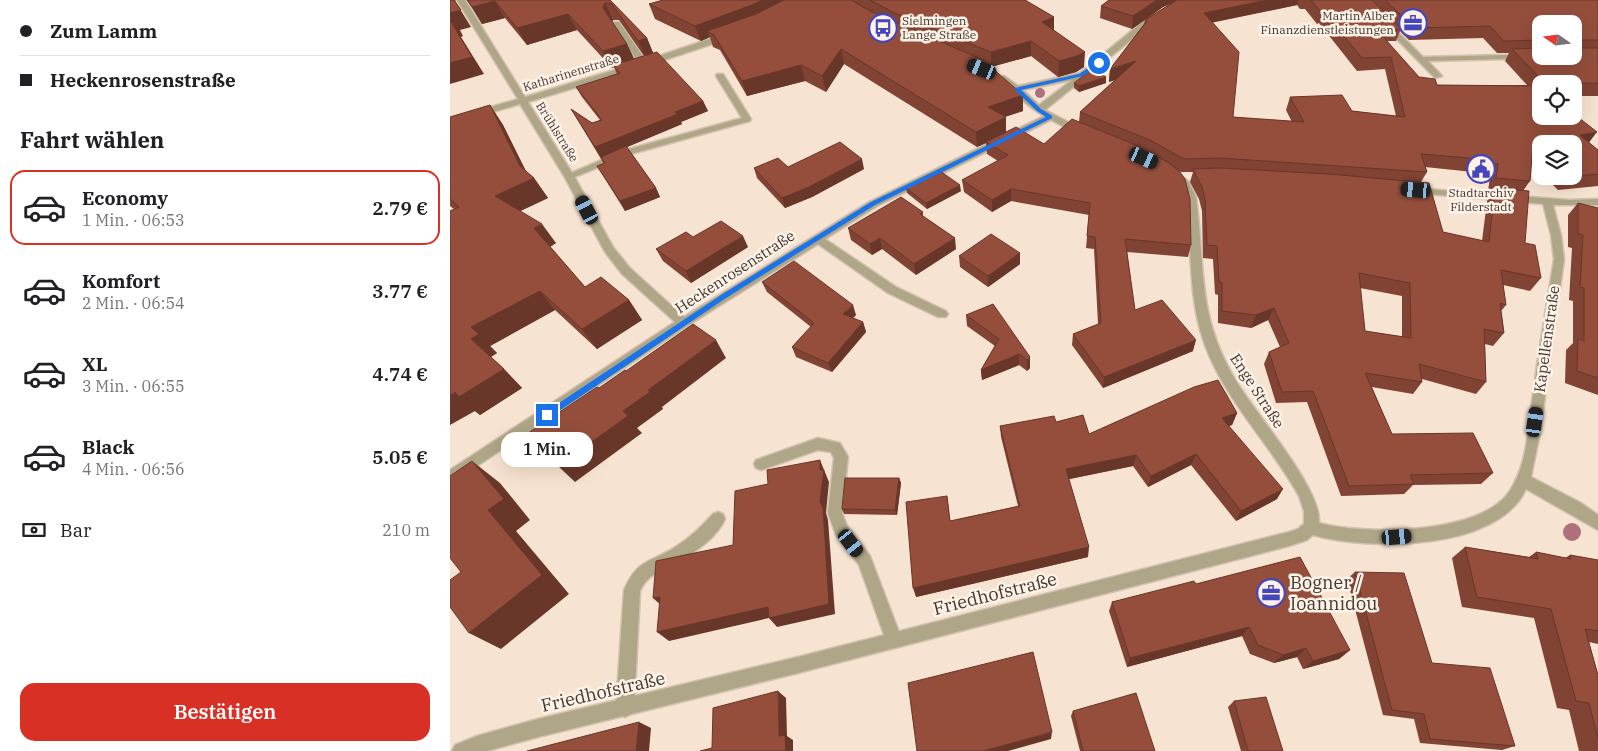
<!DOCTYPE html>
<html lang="de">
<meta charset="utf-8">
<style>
:root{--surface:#fff;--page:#f6f6f6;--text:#202124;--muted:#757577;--line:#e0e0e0;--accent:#d93025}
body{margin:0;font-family:"IBM Plex Serif",serif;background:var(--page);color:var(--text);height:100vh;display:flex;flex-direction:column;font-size:19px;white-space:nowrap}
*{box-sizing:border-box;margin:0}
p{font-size:16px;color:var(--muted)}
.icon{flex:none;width:28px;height:28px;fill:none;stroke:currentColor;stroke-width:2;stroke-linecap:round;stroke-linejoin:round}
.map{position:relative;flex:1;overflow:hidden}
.drawer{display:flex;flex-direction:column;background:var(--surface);width:450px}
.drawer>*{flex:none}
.hud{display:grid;align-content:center;height:110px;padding:0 20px;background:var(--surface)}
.needle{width:32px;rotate:284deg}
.tools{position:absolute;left:1082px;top:15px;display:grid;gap:10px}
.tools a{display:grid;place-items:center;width:50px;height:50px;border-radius:10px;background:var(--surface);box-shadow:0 5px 20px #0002;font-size:25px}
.end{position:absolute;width:22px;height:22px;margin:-11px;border:6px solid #1a73e8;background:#fff;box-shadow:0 0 0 2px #fff}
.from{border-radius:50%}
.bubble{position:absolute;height:35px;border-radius:15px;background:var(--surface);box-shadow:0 5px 20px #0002;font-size:16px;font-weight:600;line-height:35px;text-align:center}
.car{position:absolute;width:15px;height:30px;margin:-15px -8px;border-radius:6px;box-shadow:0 0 4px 1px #0007;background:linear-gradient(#222 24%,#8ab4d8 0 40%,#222 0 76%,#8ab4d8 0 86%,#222 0)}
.hud b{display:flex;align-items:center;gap:18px;height:48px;font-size:19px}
.hud b+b{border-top:1px solid var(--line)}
.hud i{width:12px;height:12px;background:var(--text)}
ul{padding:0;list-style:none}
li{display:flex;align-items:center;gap:15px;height:75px;margin:0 10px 8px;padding:0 10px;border:2px solid transparent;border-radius:15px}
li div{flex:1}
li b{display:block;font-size:19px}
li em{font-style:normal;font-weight:600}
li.current{border-color:var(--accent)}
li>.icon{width:45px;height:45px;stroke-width:1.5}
h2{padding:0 20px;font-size:22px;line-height:60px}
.pay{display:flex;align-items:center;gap:12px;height:55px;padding:0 20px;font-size:19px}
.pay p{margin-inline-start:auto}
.action{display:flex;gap:10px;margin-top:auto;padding:10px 20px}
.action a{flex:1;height:58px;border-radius:15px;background:var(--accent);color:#fff;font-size:20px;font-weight:600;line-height:58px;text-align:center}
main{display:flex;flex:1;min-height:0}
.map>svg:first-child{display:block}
</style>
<main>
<section class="drawer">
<div class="hud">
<b><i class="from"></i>Zum Lamm</b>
<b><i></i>Heckenrosenstraße</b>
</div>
<h2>Fahrt wählen</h2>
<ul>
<li class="current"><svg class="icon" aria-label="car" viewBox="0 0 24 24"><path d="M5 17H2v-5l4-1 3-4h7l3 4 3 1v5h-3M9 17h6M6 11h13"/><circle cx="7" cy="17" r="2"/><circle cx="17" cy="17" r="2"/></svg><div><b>Economy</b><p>1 Min. · 06:53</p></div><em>2.79 €</em></li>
<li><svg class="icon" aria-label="car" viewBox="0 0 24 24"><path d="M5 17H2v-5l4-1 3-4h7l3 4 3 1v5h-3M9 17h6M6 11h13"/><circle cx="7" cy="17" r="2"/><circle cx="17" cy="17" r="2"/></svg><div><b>Komfort</b><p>2 Min. · 06:54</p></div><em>3.77 €</em></li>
<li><svg class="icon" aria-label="car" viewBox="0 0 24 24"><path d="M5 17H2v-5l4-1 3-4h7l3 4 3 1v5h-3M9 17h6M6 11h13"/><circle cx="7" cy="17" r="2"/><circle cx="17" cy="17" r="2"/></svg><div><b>XL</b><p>3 Min. · 06:55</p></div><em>4.74 €</em></li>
<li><svg class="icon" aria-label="car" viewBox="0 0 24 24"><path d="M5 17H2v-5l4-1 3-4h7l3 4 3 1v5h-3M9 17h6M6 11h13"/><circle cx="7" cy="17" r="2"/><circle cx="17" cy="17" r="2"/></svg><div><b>Black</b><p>4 Min. · 06:56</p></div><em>5.05 €</em></li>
</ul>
<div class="pay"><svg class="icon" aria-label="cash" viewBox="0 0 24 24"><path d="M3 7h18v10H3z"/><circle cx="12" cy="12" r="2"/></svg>Bar<p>210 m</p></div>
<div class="action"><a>Bestätigen</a></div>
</section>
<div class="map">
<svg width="1148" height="751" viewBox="0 0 1148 751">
<rect width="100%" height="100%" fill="#f7e3d1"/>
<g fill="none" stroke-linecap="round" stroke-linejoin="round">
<defs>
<g id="lane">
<path d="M163 22H169L198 64 197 66H191L162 24Z"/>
<path d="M267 74H273L301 119 300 121 181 154 122 178 119 179 114 176 175 150 292 118 266 76Z"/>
<path d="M368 438 390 443 398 457 392 513 397 526 420 556 452 640 450 646 444 648 438 646 409 565 386 535 378 513 384 458 381 452 368 450 311 470 306 468 304 464 306 460Z"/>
<path d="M268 512 273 514 275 519C268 536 246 552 229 561 214 570 198 573 190 591L184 708 181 714 175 717 169 714 166 708 174 590C188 558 201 563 227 546 241 537 252 526 263 514Z"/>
</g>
<g id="street">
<path d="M7 0H15L75 97 191 62 274 34H280V38L197 66 78 102 124 176 163 247 180 268 234 317 419 202 594 116C577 107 564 91 548 80V76H554L568 86 630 73 696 19 731 0H740L702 23 595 110 634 130V134H628L601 120 427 206 375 239 446 287 496 311 498 314 496 317H488L438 293 368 244 237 326 0 484V470L225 322 172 274 155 252 114 176 70 104 0 125V119L68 99ZM622 80 589 105 573 90Z"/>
<path d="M908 0H916L973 57 1091 54V56H1104L1100 58 978 61 992 76 985 78Z"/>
<path d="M725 171 739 182 746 197C755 264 747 312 782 374 802 411 872 487 869 523 914 535 1030 535 1059 492 1078 465 1078 425 1083 394 1089 349 1097 304 1104 259L1101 235 1093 204 966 193 963 192V188L1119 200 1148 199V205H1103L1111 235 1114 259 1090 433 1081 477 1131 503 1148 515V530L1076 489C1048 551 919 551 863 535L857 540 839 546 348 673 88 737 37 751H2L5 745 27 736 88 719 348 657 839 532 848 529 854 524V511L849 496C818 440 769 395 751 333 738 289 742 242 736 197L732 185 720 174Z"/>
</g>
</defs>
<!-- lane casing -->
<use href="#lane" stroke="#d3c1b1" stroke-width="3"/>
<!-- street casing -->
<use href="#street" stroke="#d3c1b1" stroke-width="3"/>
<!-- lane -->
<use href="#lane" fill="#aea686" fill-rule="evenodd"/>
<!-- street -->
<use href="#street" fill="#aea686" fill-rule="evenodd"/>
</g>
<!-- trees -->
<g fill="#ae717b">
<circle cx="590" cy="93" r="5"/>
<circle cx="1122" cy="532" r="9"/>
</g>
<!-- wall -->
<g fill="#804334" fill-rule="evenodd">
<path d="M17 0H160L197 38 203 53 253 101 258 111 231 122 232 124 177 147 206 188 210 197 175 211 147 166 154 164 121 109 142 123 150 120 132 97 126 87 167 74 164 67 162 68 127 30 77 45 55 18 32 24ZM163 20H169L194 56 184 59 177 44 162 22Z"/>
<path d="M213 0H577L576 1 604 17V30L634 67 626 72 608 77 581 56 541 67 573 111 555 117 556 132 594 144 629 122 630 112 665 80 659 82 660 69 694 24 695 20 723 2 713 7 682 29 650 18 651 6 659 0H1148V96H1124V84H1091V116L1139 143 1148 150V186L1108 190 1094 176H1124L1091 144V174L1081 164 1080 181 1073 191 1075 243 1091 278 1080 291 1053 285 1056 305 1051 311 1054 333 1043 346 1035 344 1036 382 1026 394 972 379V382L963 394 922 387 942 434 1043 473 1031 484 963 485 954 494 891 496 857 402 826 403 814 364 819 352 830 347 818 320 801 328 768 323V295L765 294 763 259 753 258 752 211 749 199 740 182 743 172H731L727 170 741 245 738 257 677 252 685 310 743 351 653 388 622 345 623 334 648 324 644 249 636 248 639 215 561 201 542 212 514 192 512 180 548 161 537 154 536 143 527 147 394 64 376 92 355 81 297 96 270 50 263 47 260 37 251 41 205 19 199 4ZM847 5 850 9H855L867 24 869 23 907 71 935 69 946 116 902 111 840 97 836 110 842 122 783 117 762 22ZM1091 24H1124V56H1091ZM950 31 959 40 1033 38 1047 53H1059L1055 61 1077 85H987L969 77 937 41H946ZM975 167 1023 172 1025 175 1040 177 1038 191 1043 192 1037 201 1032 241 993 232 971 182 977 172ZM910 288 952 296V337L915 331Z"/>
<path d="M656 77V83L629 92 624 88V83Z"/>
<path d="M40 105 53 125 76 171 84 178 98 198 70 211 106 243 100 247 135 287 179 300 192 320 147 349 105 310 40 346 47 353 41 357 54 369 72 388 30 415 25 411 4 209 0 206V117Z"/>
<path d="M338 167 414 169 362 197 335 208 307 178 304 168Z"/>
<path d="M456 188 511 191 477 209 457 193Z"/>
<path d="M1128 203 1148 208V395L1115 383 1116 350 1123 343V301L1119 300 1122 248 1118 247V215Z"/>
<path d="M473 212V216L506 249 466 275 432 249 422 255 401 240 398 228Z"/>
<path d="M243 237 298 247 241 283 213 261 206 249Z"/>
<path d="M570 253V264L538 287 510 267 509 256Z"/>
<path d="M312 282 406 315 403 318 413 322 416 332 382 372 346 357 342 347 361 327 317 292Z"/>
<path d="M516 315 580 357V368L577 371 569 365 532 380 531 370 545 346 517 326Z"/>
<path d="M787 413 782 425 779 426 827 499 786 521 741 465 698 487 683 466 619 479 638 557 466 597 497 496 500 521 568 506 551 437 550 426 606 422 639 434Z"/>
<path d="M449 478 451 483 447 515 394 514 392 509Z"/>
<path d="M1015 547 1079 557 1086 552 1115 558 1120 555 1148 560V644L1139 642 1148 675V751H1129L1119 710 1107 708 1084 618 1012 607 1002 558Z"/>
<path d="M905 572 982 663 1065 746 1052 750 970 743 964 719 933 715 897 579Z"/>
<path d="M746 584 900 650 889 659 853 669 847 657 824 663 800 654 792 636 677 667 659 611 662 602Z"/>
<path d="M784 701 833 751H791L778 707Z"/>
<path d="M623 711 705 751H630L621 716Z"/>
</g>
<!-- shaded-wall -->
<g fill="#68372a">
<path d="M4 0H6L5 1 21 27 10 30 13 36 11 37 34 74 0 84V13Z"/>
<path d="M313 0H349L264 35 257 31 260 37 251 41 245 26Z"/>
<path d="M707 0H730L713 7 682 29 683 16Z"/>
<path d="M818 0H848L847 5 751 25 754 13Z"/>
<path d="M45 1 55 18 32 24 22 7Z"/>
<path d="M155 3 163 20 160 25 153 8Z"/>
<path d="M118 14 127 30 77 45 67 28Z"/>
<path d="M604 17V32L592 22Z"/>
<path d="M197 38 204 55 196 58 188 41Z"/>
<path d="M581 41V56L541 67V52Z"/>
<path d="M177 44 185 61 163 65 164 67 162 68 153 51Z"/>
<path d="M391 49 394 64 376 92 372 76Z"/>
<path d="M635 52 634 67 626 72 608 77 609 61Z"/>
<path d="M686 61 685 73 659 82 660 69Z"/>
<path d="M351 65 355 81 297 96 292 81Z"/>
<path d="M656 77V83L629 92V86Z"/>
<path d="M573 95V111L538 122V107Z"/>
<path d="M253 101 258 111 231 122 232 124 151 158 145 147 225 112Z"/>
<path d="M40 105 53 125 80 180 84 178 98 198 60 216 45 196 70 166Z"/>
<path d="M556 117V133L536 142V143L527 147 526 132Z"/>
<path d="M1147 132 1137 145 1130 135Z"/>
<path d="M412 159 414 169 362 197 335 208 332 198Z"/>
<path d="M510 185 511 191 477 209 476 203Z"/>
<path d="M206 188 210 197 175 211 170 201Z"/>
<path d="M561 189V201L542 212V200Z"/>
<path d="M92 224 106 243 98 248 84 228Z"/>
<path d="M293 236 298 247 241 283 236 271Z"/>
<path d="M430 238 432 249 422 255 420 244Z"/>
<path d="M505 238 506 249 466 275 464 264Z"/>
<path d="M570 253V264L538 287V276Z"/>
<path d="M90 291 105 310 40 346 47 353 39 358 21 339V327Z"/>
<path d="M179 300 192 320 147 349 132 329Z"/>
<path d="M403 305 406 315 396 324 393 314Z"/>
<path d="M824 308 818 320 801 328 806 315Z"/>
<path d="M413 322 416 332 382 372 378 363Z"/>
<path d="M266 340 276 358 212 407 213 409 187 428 192 433 125 482 108 466 198 390Z"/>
<path d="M746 340 743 351 653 388 654 377Z"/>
<path d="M569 354V365L532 380 531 370Z"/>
<path d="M580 357V368L577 371V360Z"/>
<path d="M54 369 72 388 30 415 25 411 0 425V395Z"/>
<path d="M787 413 782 425 767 429 772 418Z"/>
<path d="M746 454 741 465 698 487 701 476Z"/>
<path d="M686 455 683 466 615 480 616 469Z"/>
<path d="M370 460 379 482 376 513 378 520 385 614 327 627 319 618 219 641 207 632 370 501Z"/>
<path d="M22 461 50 483 80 520 66 531 119 594 51 649 19 633 38 510Z"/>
<path d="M449 478 451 483 447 515 445 510Z"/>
<path d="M833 489 827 499 786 521 791 511Z"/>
<path d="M639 547 638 557 466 597 463 588Z"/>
<path d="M210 597 214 608 203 598Z"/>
<path d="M799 627 792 636 677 667 680 658Z"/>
<path d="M856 648 847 657 824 663 833 655Z"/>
<path d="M900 650 889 659 853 669 863 661Z"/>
<path d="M328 691 336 698 337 736 343 740V751H336L329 736Z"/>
<path d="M189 722 201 728 199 751H186Z"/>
<path d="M602 732 601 739 558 751H533Z"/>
</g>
<!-- building -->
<g fill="#954e3c" stroke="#68372a" fill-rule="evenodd">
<path d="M0 0H4L11 10 0 13Z"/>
<path d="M17 0H160L197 38 188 41 161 3H155L153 8 177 44 153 51 118 14 67 28 45 1 22 7Z"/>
<path d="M213 0H313L299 6 245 26 199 4Z"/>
<path d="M334 0H401L420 11 533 60 573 95 538 107 556 117 526 132 391 49 372 76 351 65 292 81 264 35 257 31 306 14Z"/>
<path d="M420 0H575L604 17 592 22 635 52 627 56 609 61 581 41 541 52 445 13Z"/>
<path d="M659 0H707L683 16 651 6Z"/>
<path d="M727 0H818L754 13 789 52 783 117 854 122 840 97 892 95 902 111 955 117 941 57 912 58 873 11 871 12 861 0H922L951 29 927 30 969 77 985 79 987 85 1088 86 1091 88V116H1124V114L1147 132 1130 135 1148 150V174L1118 177 1117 176H1124V144H1091V152L1083 144 1080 181 1046 178 1048 164 1032 162 1031 159 971 154 977 172 770 158 734 159 700 140 630 112 686 61 660 69 697 21 695 20Z"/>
<path d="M935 0H1148V40H1131L1126 43 1129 48H1148V83H1095L1062 49 1091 48V56H1124V24H1091V40L1054 41 1040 26 965 28Z"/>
<path d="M0 15 2 19 0 20 22 57 0 63Z"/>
<path d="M207 52 253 101 225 112 228 114 145 147 121 109 142 123 152 120 126 87 170 73 163 65Z"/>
<path d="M643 68 656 77 629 86 624 83Z"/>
<path d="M40 105 70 166 84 178 45 196 92 224 84 228 135 287 151 277 179 300 132 329 90 291 21 327 29 334 21 339 54 369 9 397 5 392 0 395V211L9 207 0 199V117Z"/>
<path d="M622 119 688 146 719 163 730 172 735 179 740 199 741 245 675 239 685 310 712 300 746 340 654 377 623 334 651 323 645 237 637 236 640 203 561 189 542 200 512 180 558 155 536 142 566 127 594 144Z"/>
<path d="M390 142 412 159 359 187 332 198 304 168 328 158 338 167Z"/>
<path d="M176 146 206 188 170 201 147 166 155 163 151 157Z"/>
<path d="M770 168 879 174 979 183 993 232 1039 242 1045 188 1079 191 1075 243 1085 245 1091 278 1051 270 1056 305 1050 303 1054 333 1034 329 1036 382 969 364 972 382 915 373 942 434 1023 433 1043 473 960 475 964 484 899 486 863 391 832 392 819 352 839 343 824 308 806 315 772 311V282H769L767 246 757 245 755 199 752 187 743 169ZM909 273 960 283 961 338 915 331Z"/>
<path d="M490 171 510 185 476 203 456 188Z"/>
<path d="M451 197 473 212 470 214 505 238 464 264 430 238 420 244 398 228Z"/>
<path d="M1128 203 1148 208V378L1127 371 1128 338 1134 341V288L1130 287 1133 235 1128 234Z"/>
<path d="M271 221 293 236 236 271 206 249 236 232 243 237Z"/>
<path d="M541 234 570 253 538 276 509 256Z"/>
<path d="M344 261 403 305 393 314 413 322 378 363 342 347 364 323 312 282Z"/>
<path d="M543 304 580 357 577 360 569 354 531 370 549 339 516 315Z"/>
<path d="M243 324 266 340 198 390 200 392 173 411 178 416 108 466 78 433 147 387 149 388 175 370 176 371Z"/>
<path d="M768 380 787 413 772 418 833 489 791 511 746 454 701 476 686 455 616 469 639 547 463 588 456 502 497 496 500 521 570 506 550 426 604 416 606 422 633 415 639 434 744 387Z"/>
<path d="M370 460V470H374L370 501 373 508 379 604 319 618 318 607 207 632 210 597 203 598 206 561 283 545 285 491 318 484 317 470Z"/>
<path d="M22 461 54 499 38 510 92 575 19 633 0 607V580L11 572 0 558V476Z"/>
<path d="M395 478H449L445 510 392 509Z"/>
<path d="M1015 547 1088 559 1086 552 1121 559 1120 555 1148 560V631L1135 629 1148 675V738L1139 703 1126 701 1101 609 1027 597Z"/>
<path d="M850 557 900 650 863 661 856 648 833 655 808 645 799 627 680 658 662 602 744 581 746 584Z"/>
<path d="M905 572 954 573 982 663 1040 668 1065 746 980 739 974 714 942 710Z"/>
<path d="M583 652 602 732 533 751H467L458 683Z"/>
<path d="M328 691 329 736 335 735 336 751H250L262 748 263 708Z"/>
<path d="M686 693 705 751H633L623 711Z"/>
<path d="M816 697 833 751H798L784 701Z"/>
<path d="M189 722 186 751H77Z"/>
</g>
<!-- route -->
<path fill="#1a73e8" d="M649 61 651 64 633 76 571 90 591 109 602 116V118L425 205 276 298 100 417H94V413L271 295 421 202 596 117 587 111 565 90V88L629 74Z"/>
<!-- icons -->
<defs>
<symbol id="office-ring" viewBox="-11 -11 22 22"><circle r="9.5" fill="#fef2e7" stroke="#4646bc" stroke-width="1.5"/><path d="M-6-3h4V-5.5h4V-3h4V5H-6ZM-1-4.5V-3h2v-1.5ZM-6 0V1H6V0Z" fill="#4646bc"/></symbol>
<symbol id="bus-ring" viewBox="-11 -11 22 22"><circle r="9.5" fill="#fef2e7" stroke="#4646bc" stroke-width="1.5"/><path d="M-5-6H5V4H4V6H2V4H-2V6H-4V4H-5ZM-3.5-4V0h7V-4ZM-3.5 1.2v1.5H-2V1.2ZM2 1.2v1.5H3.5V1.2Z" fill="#4646bc"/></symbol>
<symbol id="civic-ring" viewBox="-11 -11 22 22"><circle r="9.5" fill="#fef2e7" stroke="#4646bc" stroke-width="1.5"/><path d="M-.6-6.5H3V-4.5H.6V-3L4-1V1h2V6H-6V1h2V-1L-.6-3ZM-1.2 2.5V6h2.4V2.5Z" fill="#4646bc"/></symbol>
</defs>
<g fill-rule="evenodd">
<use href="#office-ring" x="947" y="7" width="32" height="32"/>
<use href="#bus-ring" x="417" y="12" width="32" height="32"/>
<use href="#civic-ring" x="1015" y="153" width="32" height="32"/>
<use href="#office-ring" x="805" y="577" width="32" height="32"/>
</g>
<g text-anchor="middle" stroke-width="5" stroke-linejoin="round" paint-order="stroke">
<!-- far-poi labels -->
<g font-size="12" fill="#413932" stroke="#fef2e7" text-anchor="end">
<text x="944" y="20">Martin Alber<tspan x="944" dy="14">Finanzdienstleistungen</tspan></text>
<text x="452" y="25" text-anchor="start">Sielmingen<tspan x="452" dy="14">Lange Straße</tspan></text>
<text x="1031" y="197" text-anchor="middle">Stadtarchiv<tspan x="1031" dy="14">Filderstadt</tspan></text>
</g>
<!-- far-street labels -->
<g font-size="12" fill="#413932" stroke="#fef2e7">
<text transform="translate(121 73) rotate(-17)" y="4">Katharinenstraße</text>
<text transform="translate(107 132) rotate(58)" y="4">Brühlstraße</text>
</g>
<!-- street labels -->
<g font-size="15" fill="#413932" stroke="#fef2e7">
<text transform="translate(285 272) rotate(-33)" y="5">Heckenrosenstraße</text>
<text transform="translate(1097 339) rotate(-82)" y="5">Kapellenstraße</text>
<text transform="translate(807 391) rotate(57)" y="5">Enge Straße</text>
</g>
<!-- near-poi labels -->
<g font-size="18" fill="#413932" stroke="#fef2e7" text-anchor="start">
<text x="840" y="589">Bogner /<tspan x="840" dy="21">Ioannidou</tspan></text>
</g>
<!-- near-street labels -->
<g font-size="18" fill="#413932" stroke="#fef2e7">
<text transform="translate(545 594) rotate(-14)" y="6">Friedhofstraße</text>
<text transform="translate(153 692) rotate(-13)" y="6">Friedhofstraße</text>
</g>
</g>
</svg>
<div class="tools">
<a><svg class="needle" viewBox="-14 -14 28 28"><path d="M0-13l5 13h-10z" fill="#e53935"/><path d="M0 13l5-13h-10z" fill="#757577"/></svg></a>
<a><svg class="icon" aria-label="locate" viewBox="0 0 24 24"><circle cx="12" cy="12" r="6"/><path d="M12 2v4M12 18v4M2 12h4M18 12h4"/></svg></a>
<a><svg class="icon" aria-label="layers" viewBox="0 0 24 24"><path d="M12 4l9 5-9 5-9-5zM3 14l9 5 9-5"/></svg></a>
</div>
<i class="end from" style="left:649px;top:63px"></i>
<i class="end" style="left:97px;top:415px"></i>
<div class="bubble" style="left:51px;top:432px;width:92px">1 Min.</div>
<i class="car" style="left:532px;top:69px;rotate:292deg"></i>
<i class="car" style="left:694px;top:158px;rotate:114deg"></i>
<i class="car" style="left:966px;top:190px;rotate:275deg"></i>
<i class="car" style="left:137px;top:210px;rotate:332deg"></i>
<i class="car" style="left:1085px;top:422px;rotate:8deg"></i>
<i class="car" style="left:947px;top:537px;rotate:85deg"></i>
<i class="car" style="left:401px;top:543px;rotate:143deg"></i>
</div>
</main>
